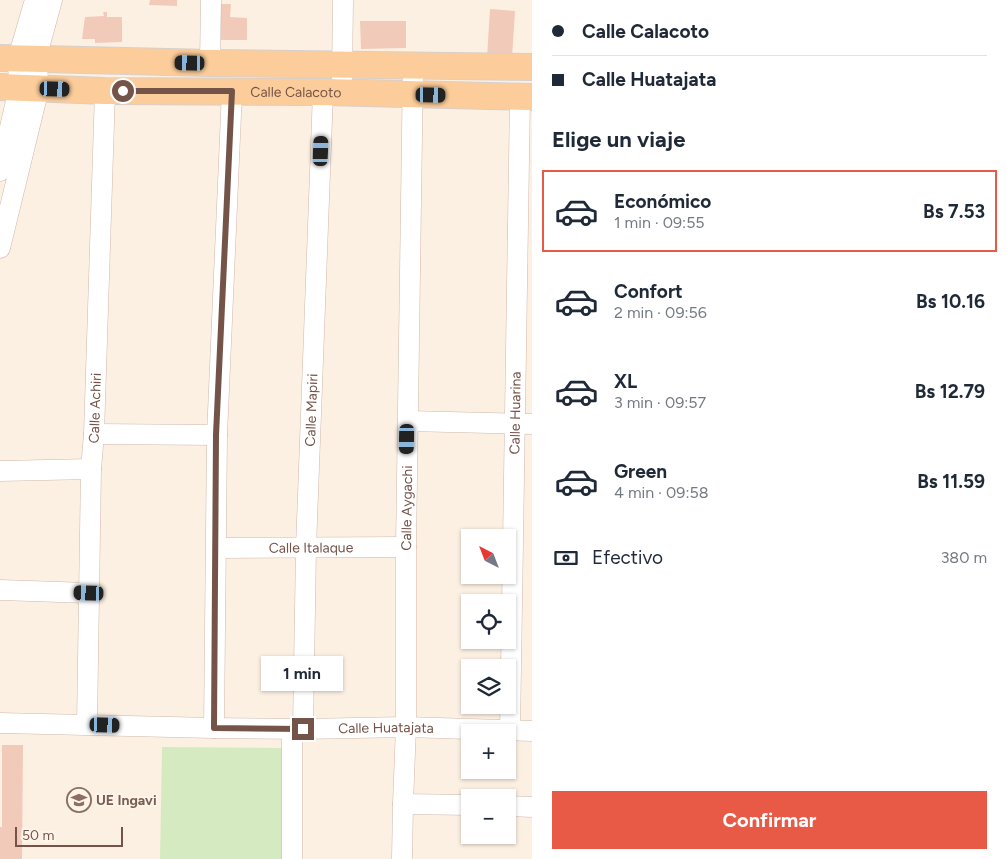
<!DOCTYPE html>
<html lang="es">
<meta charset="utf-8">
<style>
:root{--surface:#fff;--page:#f6f6f7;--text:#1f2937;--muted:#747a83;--line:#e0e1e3;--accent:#e85946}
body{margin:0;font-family:Figtree,sans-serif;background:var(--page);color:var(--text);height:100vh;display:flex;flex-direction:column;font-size:19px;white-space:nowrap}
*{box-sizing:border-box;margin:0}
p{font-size:16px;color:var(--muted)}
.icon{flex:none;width:28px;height:28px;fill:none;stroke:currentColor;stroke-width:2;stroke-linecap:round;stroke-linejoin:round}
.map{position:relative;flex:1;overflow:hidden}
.details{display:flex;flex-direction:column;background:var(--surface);width:475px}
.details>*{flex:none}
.top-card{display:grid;align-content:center;height:110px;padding:0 20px;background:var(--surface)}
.needle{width:32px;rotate:318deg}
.fabs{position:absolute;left:461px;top:529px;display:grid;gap:10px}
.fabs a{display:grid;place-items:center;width:55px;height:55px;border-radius:0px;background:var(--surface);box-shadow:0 1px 4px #0004;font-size:25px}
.scale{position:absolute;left:15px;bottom:12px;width:108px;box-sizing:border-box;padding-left:5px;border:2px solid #745449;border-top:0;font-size:14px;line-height:18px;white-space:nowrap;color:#745449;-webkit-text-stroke:4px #fff4e9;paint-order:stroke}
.end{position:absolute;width:22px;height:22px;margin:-11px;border:6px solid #745449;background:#fff;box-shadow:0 0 0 2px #fff}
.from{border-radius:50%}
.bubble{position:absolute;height:35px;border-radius:0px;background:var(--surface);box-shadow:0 1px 4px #0004;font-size:16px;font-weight:700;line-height:35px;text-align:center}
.car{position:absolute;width:15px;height:30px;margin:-15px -8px;border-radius:6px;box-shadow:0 0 4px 1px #0007;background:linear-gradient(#222 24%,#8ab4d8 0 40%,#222 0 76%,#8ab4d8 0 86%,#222 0)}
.top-card b{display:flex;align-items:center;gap:18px;height:48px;font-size:19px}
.top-card b+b{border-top:1px solid var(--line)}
.top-card i{width:12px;height:12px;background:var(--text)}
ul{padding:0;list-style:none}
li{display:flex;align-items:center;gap:15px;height:82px;margin:0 10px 8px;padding:0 10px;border:2px solid transparent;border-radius:0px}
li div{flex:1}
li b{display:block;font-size:19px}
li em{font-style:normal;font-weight:700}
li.on{border-color:var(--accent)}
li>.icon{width:45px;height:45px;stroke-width:1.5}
h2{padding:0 20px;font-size:22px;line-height:60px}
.pay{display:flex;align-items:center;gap:12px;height:55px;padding:0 20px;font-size:19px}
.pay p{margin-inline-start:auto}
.primary-button{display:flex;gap:10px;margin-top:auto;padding:10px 20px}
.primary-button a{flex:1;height:58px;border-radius:0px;background:var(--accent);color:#fff;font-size:20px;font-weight:700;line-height:58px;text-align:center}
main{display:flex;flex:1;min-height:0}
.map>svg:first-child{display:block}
</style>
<main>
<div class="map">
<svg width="532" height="859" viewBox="0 0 532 859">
<rect width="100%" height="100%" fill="#fcf0e3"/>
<!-- green -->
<path fill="#d6eac1" d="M162 747 284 748 283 859H160Z"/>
<!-- building -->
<g fill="#f2caba">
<path d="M150 0H177V6L149 5Z"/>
<path d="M216 4H231L230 17 247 18V40H215Z"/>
<path d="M490 9 515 11 512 58 487 57Z"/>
<path d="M103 12H107V17H122V42L95 43V39H82L85 17 104 16Z"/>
<path d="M360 21H406V48L361 49Z"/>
<path d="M2 745H23L22 859H0V827H2Z"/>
</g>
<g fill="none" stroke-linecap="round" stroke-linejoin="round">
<defs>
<g id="minor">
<path d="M210 63 211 0"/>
<path d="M342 78 343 0"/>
<path d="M0 171 19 88 18 58 35 0"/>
<path d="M0 248 39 88 36 59 52 0"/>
<path d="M408 421 532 424"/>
<path d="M94 434 217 435"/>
<path d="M0 471 91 469"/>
<path id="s1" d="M217 548 406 547"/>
<path d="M0 590 89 593"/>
<path id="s2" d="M0 723 214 728 303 729 406 727 532 731"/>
<path id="s3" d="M87 724 91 469 94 434 105 91"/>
<path d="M214 728 217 435 232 91"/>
<path d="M292 729V859"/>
<path id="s4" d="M303 729 306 548 323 92"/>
<path id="s5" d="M510 731 520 97"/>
<path d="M403 804 470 805"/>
<path d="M508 806 532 807"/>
<path id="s6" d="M402 859 403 804 406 727V547L413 66"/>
</g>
<g id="major">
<path d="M0 58 210 63 532 67"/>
<path id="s7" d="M0 87 105 91 323 92 532 97"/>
</g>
</defs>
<!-- minor casing -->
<use href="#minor" stroke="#d0b8ac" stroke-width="21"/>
<!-- major casing -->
<use href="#major" stroke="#d8cfcc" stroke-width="28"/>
<!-- minor -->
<use href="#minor" stroke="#fff" stroke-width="20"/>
<!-- major -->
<use href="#major" stroke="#fccd9a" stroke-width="26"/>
</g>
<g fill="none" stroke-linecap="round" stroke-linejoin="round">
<!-- route -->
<path stroke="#745449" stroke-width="6" d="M123 91H232L216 435 214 728 303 729"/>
</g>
<!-- icons -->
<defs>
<symbol id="school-ring" viewBox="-11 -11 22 22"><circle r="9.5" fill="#fff4e9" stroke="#8d6e63" stroke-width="1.5"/><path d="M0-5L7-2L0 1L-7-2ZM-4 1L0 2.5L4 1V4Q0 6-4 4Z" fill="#8d6e63"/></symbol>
</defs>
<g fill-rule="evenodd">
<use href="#school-ring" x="65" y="786" width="28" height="28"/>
</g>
<g text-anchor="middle" stroke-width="4" stroke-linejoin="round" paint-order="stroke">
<!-- street labels -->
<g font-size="14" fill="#745449" stroke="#fff4e9">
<text dy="5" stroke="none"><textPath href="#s7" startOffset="296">Calle Calacoto</textPath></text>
<text dy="5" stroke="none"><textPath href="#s3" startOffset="316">Calle Achiri</textPath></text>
<text dy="5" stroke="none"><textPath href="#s4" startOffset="319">Calle Mapiri</textPath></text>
<text dy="5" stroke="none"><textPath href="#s5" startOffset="318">Calle Huarina</textPath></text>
<text dy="5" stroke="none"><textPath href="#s6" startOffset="351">Calle Aygachi</textPath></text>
<text dy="5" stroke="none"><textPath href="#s1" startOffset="94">Calle Italaque</textPath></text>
<text dy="5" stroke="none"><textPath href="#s2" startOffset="386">Calle Huatajata</textPath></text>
</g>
<!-- education labels -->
<g font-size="14" font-weight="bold" fill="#785e54" stroke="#fff4e9" text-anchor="start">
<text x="96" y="805">UE Ingavi</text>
</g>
</g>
</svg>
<div class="fabs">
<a><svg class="needle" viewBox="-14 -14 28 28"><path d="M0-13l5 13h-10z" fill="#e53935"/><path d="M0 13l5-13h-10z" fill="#747a83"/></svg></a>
<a><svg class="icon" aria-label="locate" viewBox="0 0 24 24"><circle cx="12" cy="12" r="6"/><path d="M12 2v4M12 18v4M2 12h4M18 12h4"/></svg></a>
<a><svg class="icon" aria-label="layers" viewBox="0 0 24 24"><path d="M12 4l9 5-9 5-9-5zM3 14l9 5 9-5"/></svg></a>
<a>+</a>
<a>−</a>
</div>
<div class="scale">50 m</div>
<i class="end from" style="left:123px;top:91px"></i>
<i class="end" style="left:303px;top:729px"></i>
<div class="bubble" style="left:261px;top:656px;width:82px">1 min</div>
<i class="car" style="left:190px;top:63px;rotate:271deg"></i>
<i class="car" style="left:55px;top:89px;rotate:92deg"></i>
<i class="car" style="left:431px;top:95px;rotate:91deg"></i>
<i class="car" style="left:321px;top:151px;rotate:2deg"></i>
<i class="car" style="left:407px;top:439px;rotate:181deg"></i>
<i class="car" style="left:89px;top:593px;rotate:272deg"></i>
<i class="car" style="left:105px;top:725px;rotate:92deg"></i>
</div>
<section class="details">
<div class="top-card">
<b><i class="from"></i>Calle Calacoto</b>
<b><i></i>Calle Huatajata</b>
</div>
<h2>Elige un viaje</h2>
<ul>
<li class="on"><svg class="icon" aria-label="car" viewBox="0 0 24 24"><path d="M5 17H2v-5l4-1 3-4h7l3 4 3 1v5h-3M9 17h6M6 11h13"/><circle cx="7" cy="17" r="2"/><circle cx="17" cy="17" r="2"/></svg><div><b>Económico</b><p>1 min · 09:55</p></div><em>Bs 7.53</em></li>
<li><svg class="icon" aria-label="car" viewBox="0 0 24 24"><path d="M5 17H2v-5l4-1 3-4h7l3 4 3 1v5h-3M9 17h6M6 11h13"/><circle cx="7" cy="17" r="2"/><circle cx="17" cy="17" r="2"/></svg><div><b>Confort</b><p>2 min · 09:56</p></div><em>Bs 10.16</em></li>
<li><svg class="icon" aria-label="car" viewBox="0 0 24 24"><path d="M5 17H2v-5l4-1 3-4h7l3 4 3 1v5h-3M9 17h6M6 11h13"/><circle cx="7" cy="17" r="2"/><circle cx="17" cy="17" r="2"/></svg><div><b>XL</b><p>3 min · 09:57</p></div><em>Bs 12.79</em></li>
<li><svg class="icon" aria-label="car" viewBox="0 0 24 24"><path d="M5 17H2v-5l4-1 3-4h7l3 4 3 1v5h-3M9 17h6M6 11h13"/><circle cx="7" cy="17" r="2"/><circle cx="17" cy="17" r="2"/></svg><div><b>Green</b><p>4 min · 09:58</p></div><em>Bs 11.59</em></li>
</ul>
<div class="pay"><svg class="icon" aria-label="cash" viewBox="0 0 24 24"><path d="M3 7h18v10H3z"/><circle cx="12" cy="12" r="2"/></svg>Efectivo<p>380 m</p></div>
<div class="primary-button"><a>Confirmar</a></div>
</section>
</main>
